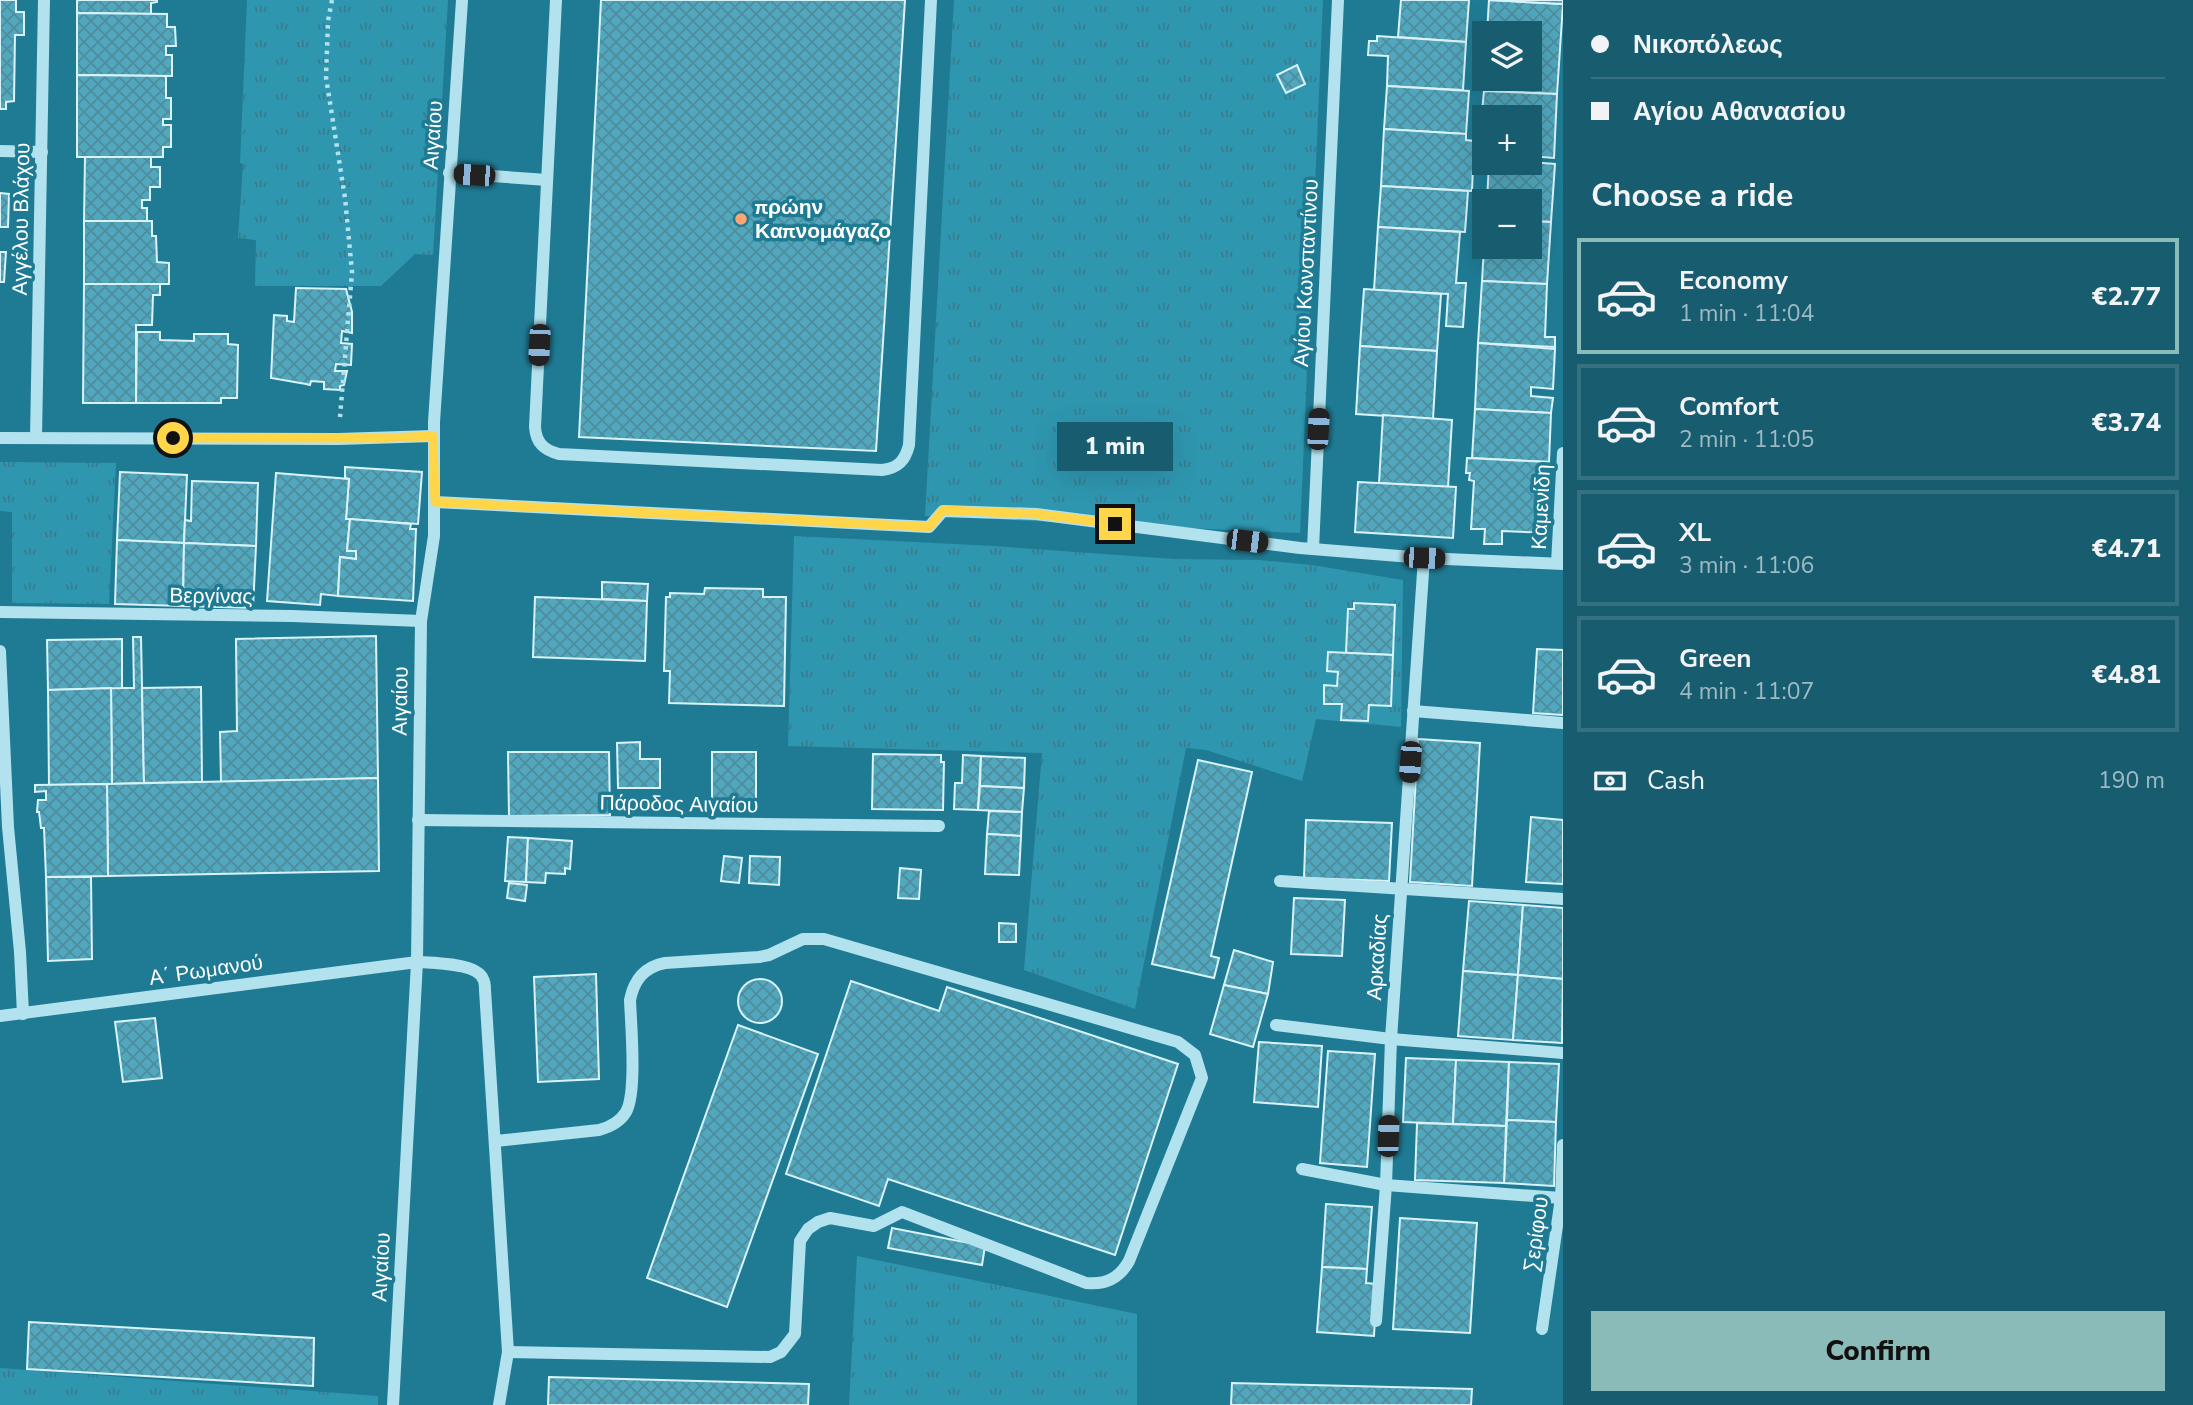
<!DOCTYPE html>
<meta charset="utf-8">
<style>
:root{--surface:#175c6f;--page:#246577;--text:#f1f3f6;--muted:#9ebac3;--line:#367182;--accent:#8bbbb9}
body{margin:0;font-family:"Nunito Sans",sans-serif;background:var(--page);color:var(--text);height:100vh;display:flex;flex-direction:column;font-size:26px;white-space:nowrap}
*{box-sizing:border-box;margin:0}
p{font-size:23px;color:var(--muted)}
.icon{flex:none;width:38px;height:38px;fill:none;stroke:currentColor;stroke-width:2;stroke-linecap:round;stroke-linejoin:round}
.map{position:relative;flex:1;overflow:hidden}
.sheet{display:flex;flex-direction:column;background:var(--surface);width:630px}
.sheet>*{flex:none}
.banner{display:grid;align-content:center;height:154px;padding:0 28px;background:var(--surface)}
.tools{position:absolute;left:1472px;top:21px;display:grid;gap:14px}
.tools a{display:grid;place-items:center;width:70px;height:70px;border-radius:0px;background:var(--surface);box-shadow:0 7px 28px #0002;font-size:35px}
.end{position:absolute;width:32px;height:32px;margin:-16px;border:9px solid #ffd54a;background:#111;box-shadow:0 0 0 4px #111}
.from{border-radius:50%}
.bubble{position:absolute;height:49px;border-radius:0px;background:var(--surface);box-shadow:0 7px 28px #0002;font-size:23px;font-weight:800;line-height:49px;text-align:center}
.car{position:absolute;width:21px;height:42px;margin:-21px -10px;border-radius:9px;box-shadow:0 0 5px 2px #0007;background:linear-gradient(#222 24%,#8ab4d8 0 40%,#222 0 76%,#8ab4d8 0 86%,#222 0)}
.banner b{display:flex;align-items:center;gap:24px;height:66px;font-size:26px}
.banner b+b{border-top:2px solid var(--line)}
.banner i{width:18px;height:18px;background:var(--text)}
ul{padding:0;list-style:none}
li{display:flex;align-items:center;gap:21px;height:116px;margin:0 14px 10px;padding:0 14px;border:4px solid var(--line);border-radius:0px}
li div{flex:1}
li b{display:block;font-size:26px}
li em{font-style:normal;font-weight:800}
li.on{border-color:var(--accent)}
li>.icon{width:63px;height:63px;stroke-width:1.5}
h2{padding:0 28px;font-size:32px;line-height:84px}
.pay{display:flex;align-items:center;gap:18px;height:77px;padding:0 28px;font-size:26px}
.pay p{margin-inline-start:auto}
.action{display:flex;gap:14px;margin-top:auto;padding:14px 28px}
.action a{flex:1;height:80px;border-radius:0px;background:var(--accent);color:#111;font-size:28px;font-weight:800;line-height:80px;text-align:center}
main{display:flex;flex:1;min-height:0}
.map>svg:first-child{display:block}
</style>
<main>
<div class="map">
<svg width="1563" height="1405" viewBox="0 0 1563 1405">
<defs>
<pattern id="grass-tufts" width="24" height="20" patternUnits="userSpaceOnUse" patternTransform="scale(1.75)"><rect width="24" height="20" fill="#2f96b0"/><path d="M3 7l-1-3M5 7V3M7 7l1-3M15 17l-1-3M17 17v-4M19 17l1-3" fill="none" stroke="#397c8d"/></pattern>
<pattern id="building-cross-hatch" width="8" height="8" patternUnits="userSpaceOnUse" patternTransform="scale(1.75)"><rect width="8" height="8" fill="#50a7be"/><path d="M0 0l8 8M0 8l8-8" fill="none" stroke="#4f8c9c"/></pattern>
</defs>
<rect width="100%" height="100%" fill="#1f7b94"/>
<!-- grass -->
<g fill="url(#grass-tufts)">
<path d="M247 0H448L433 255 415 254 381 286H255L256 240 238 238 243 164 240 163Z"/>
<path d="M954 0H1323L1300 533 925 516Z"/>
<path d="M0 462 116 463 109 604 12 603V512L0 511Z"/>
<path d="M794 536 993 546 1174 559 1258 560 1312 565 1403 580 1401 727 1316 719 1302 781 1206 750 1186 748 1135 1009 1024 970 1042 753 788 746Z"/>
<path d="M857 1256 1137 1314V1405H849Z"/>
<path d="M0 1368 378 1396V1405H0Z"/>
</g>
<!-- building -->
<g fill="url(#building-cross-hatch)" stroke="#d8f3fa" stroke-width="2">
<path d="M0 0H16V12H24V35H15L14 101 6 102V109H0Z"/>
<path d="M77 0H157V2L151 3V14L77 13Z"/>
<path d="M601 0H905L876 451 579 437Z"/>
<path d="M1401 0H1469L1466 42 1398 37Z"/>
<path d="M1489 0 1563 4 1557 94 1484 91 1485 79H1530V33H1487Z"/>
<path d="M1489 0H1563V4Z"/>
<path d="M77 13 167 14V27H175L176 46H166V55H172V76L77 75Z"/>
<path d="M1377 36 1466 42 1463 90 1387 86 1388 56 1368 55 1369 41H1377Z"/>
<path d="M1297 65 1305 84 1286 93 1277 75Z"/>
<path d="M77 75 166 76V98H171V119H163V125H171V147H163V157H77Z"/>
<path d="M1387 86 1469 91 1466 134 1384 129Z"/>
<path d="M1484 91 1557 94 1554 158 1530 156V117H1484V133H1480Z"/>
<path d="M1384 129 1466 134V140L1474 141 1472 191 1381 186Z"/>
<path d="M85 157H151V167H160V187H150V200H142V208H147V222L84 221Z"/>
<path d="M1530 162 1555 164 1551 222 1530 221V201H1487L1489 163Z"/>
<path d="M1381 186 1468 191 1465 232 1378 227Z"/>
<path d="M0 193 9 194 8 227H0Z"/>
<path d="M84 221H152V236H156L157 262 169 263V284H84Z"/>
<path d="M1530 221 1551 222 1547 284 1482 281 1484 247H1530Z"/>
<path d="M1378 227 1460 232 1456 283H1466L1463 327 1446 326 1448 294 1374 290Z"/>
<path d="M0 252H6L4 282H0Z"/>
<path d="M1482 281 1547 284 1545 337H1555V347L1478 343Z"/>
<path d="M84 284H160V295H153L152 325H136V403H83Z"/>
<path d="M296 288 346 289 352 312V333L342 331 341 343 352 344 351 365 336 364 335 371H347L344 385 340 386V390L324 389V382L311 381 310 385 306 384 271 378 274 315 287 316V321L294 322Z"/>
<path d="M1364 289 1441 294 1437 351 1360 346Z"/>
<path d="M137 332H160V340L194 341V334H228V344L238 345 237 398H221V403H136Z"/>
<path d="M1478 343 1555 349 1553 389 1531 387V396L1553 398 1551 413 1475 409Z"/>
<path d="M1360 346 1437 351 1433 419 1356 414Z"/>
<path d="M1475 409 1551 413 1549 462 1472 458Z"/>
<path d="M1383 415 1452 420 1448 487 1379 483Z"/>
<path d="M1467 458 1549 462 1548 485H1543L1542 503H1549L1547 533 1502 531V544H1484L1485 529H1471L1474 481 1469 480 1470 473H1466Z"/>
<path d="M345 467 422 472 418 524 346 519 349 479 345 478Z"/>
<path d="M120 472 187 475 184 543 117 540Z"/>
<path d="M276 473 349 479 346 519H350L347 551H356V559L340 557 338 596 321 594 320 605 267 601Z"/>
<path d="M192 481 258 483 256 546 184 543 185 520 191 521Z"/>
<path d="M1358 482 1456 487 1453 538 1355 532Z"/>
<path d="M350 519 411 524 410 529H416L413 601 338 596 340 557 356 559V551H347Z"/>
<path d="M117 540 184 543 183 606 115 604Z"/>
<path d="M184 543 256 546 253 608 183 606Z"/>
<path d="M602 582 648 584 647 601 602 599Z"/>
<path d="M705 588 763 589V597H786L784 706 669 703 670 671H664L666 597H670V593L704 594Z"/>
<path d="M535 597 647 601 645 661 533 657Z"/>
<path d="M1354 603 1395 605 1393 655 1346 653 1348 609H1354Z"/>
<path d="M376 636 378 778 221 782 220 732 237 731 236 639Z"/>
<path d="M133 637H141L144 783 112 784 111 688H134Z"/>
<path d="M122 639V688L48 690 47 640Z"/>
<path d="M1537 649 1563 650V715L1533 713Z"/>
<path d="M1328 652 1393 655 1391 706 1369 705 1368 721 1341 720 1342 704H1324V685L1337 686 1338 672 1327 671Z"/>
<path d="M201 687 202 782 144 783 142 688Z"/>
<path d="M111 688 112 784 49 785 48 690Z"/>
<path d="M1418 739 1480 743 1472 886 1410 882Z"/>
<path d="M640 742V759H660V788H618L617 743Z"/>
<path d="M508 752H609L610 815 509 816Z"/>
<rect x="712" y="752" width="44" height="52"/>
<path d="M873 754 941 755V762H944L943 810 872 809Z"/>
<path d="M963 755 981 756 978 810 954 809 955 783H962Z"/>
<path d="M981 756 1025 758 1024 788 980 786Z"/>
<path d="M1198 760 1252 772 1211 956 1219 958 1214 978 1152 964Z"/>
<path d="M378 778 379 871 108 876 107 784Z"/>
<path d="M107 784 108 876 46 877 44 828H41L39 812H37L38 800H46V791L35 792V785Z"/>
<path d="M980 786 1024 788 1022 812 978 810Z"/>
<path d="M989 811 1022 812 1021 836 987 834Z"/>
<path d="M1531 817 1563 820V884L1526 882Z"/>
<path d="M1306 820 1392 823 1389 881 1304 878Z"/>
<path d="M987 834 1021 836 1019 875 985 874Z"/>
<path d="M508 837 528 838 526 882 505 881Z"/>
<path d="M528 838 572 841 570 869 565 868V874L546 873 545 883 526 882Z"/>
<path d="M724 856 742 858 739 883 721 881Z"/>
<path d="M750 856 780 857 779 885 749 883Z"/>
<path d="M900 868 921 870 919 899 898 898Z"/>
<path d="M46 877H91L92 959 48 961Z"/>
<path d="M509 883 527 885 525 901 507 898Z"/>
<path d="M1294 898 1345 900 1342 956 1291 954Z"/>
<path d="M1469 901 1523 905 1518 975 1463 971Z"/>
<path d="M1523 905 1563 908V979L1518 975Z"/>
<path d="M999 923 1016 924V942H999Z"/>
<path d="M1234 950 1273 962 1268 994 1224 985Z"/>
<path d="M1463 971 1518 975 1513 1040 1458 1036Z"/>
<path d="M596 974 599 1079 538 1082 534 977Z"/>
<path d="M1518 975 1563 979 1562 1043 1513 1040Z"/>
<circle cx="760" cy="1001" r="22"/>
<path d="M851 981 939 1011 947 987 1178 1064 1115 1255 888 1179 879 1206 786 1174Z"/>
<path d="M1224 985 1268 994 1253 1047 1210 1034Z"/>
<path d="M155 1018 162 1078 123 1082 115 1022Z"/>
<path d="M738 1025 818 1054 727 1307 647 1278Z"/>
<path d="M1259 1042 1322 1046 1318 1107 1254 1102Z"/>
<path d="M1328 1051 1375 1054 1367 1167 1320 1163Z"/>
<path d="M1406 1058 1456 1060 1453 1124 1403 1122Z"/>
<path d="M1456 1060 1509 1062 1506 1126 1453 1124Z"/>
<path d="M1509 1062 1559 1064 1556 1122 1507 1120Z"/>
<path d="M1507 1120 1556 1122 1554 1186 1504 1183Z"/>
<path d="M1417 1123 1506 1126 1504 1183 1415 1180Z"/>
<path d="M1326 1204 1372 1207 1367 1269 1322 1267Z"/>
<path d="M1400 1218 1477 1223 1470 1333 1393 1329Z"/>
<path d="M892 1228 985 1246 982 1265 888 1248Z"/>
<path d="M1322 1267 1367 1269 1366 1283 1377 1284 1374 1336 1317 1332Z"/>
<path d="M29 1322 314 1338 313 1386 27 1369Z"/>
<path d="M549 1377 809 1384 808 1405H548Z"/>
<path d="M1232 1383 1472 1389 1471 1405H1231Z"/>
</g>
<g fill="none" stroke-linecap="round" stroke-linejoin="round">
<!-- path -->
<path stroke="#b2e2ee" stroke-width="4.5" stroke-dasharray="3.5 5" stroke-linecap="butt" d="M332 0 328 21 326 77 345 198 352 272 340 417"/>
<!-- minor -->
<g stroke="#b2e2ee" stroke-width="12">
<path d="M556 0 535 427C536 443 544 450 559 454L882 470C898 468 905 461 909 445L931 0"/>
<path d="M0 151 42 152"/>
<path d="M449 173 547 180"/>
<path d="M0 438 338 439 433 436"/>
<path d="M36 438 44 0"/>
<path d="M435 502 929 527 943 511 1036 514 1300 548 1424 558 1563 564"/>
<path d="M1313 549 1338 0"/>
<path d="M1557 563 1563 453"/>
<path d="M0 612 292 616 421 621"/>
<path d="M0 651 8 827 20 952 23 1014"/>
<path d="M1413 711 1563 723"/>
<path d="M418 820 939 826"/>
<path d="M1280 881 1563 899"/>
<path d="M0 1016 417 962C433 963 477 963 483 979 485 982 485 987 485 990L508 1352 499 1405"/>
<path d="M1276 1025 1391 1039 1563 1053"/>
<path d="M496 1141 599 1130C610 1127 620 1122 626 1112 637 1093 631 1025 630 1000 634 980 644 967 665 963L759 957 769 955 803 939H824L1178 1042 1195 1055 1202 1078 1129 1261C1119 1279 1105 1285 1086 1283L902 1212 874 1226 830 1218 818 1222 808 1229 800 1241 795 1334 781 1352 770 1357 508 1352"/>
<path d="M1302 1169 1386 1185 1561 1198"/>
<path d="M1376 1321 1386 1185 1391 1039 1424 558"/>
<path d="M1542 1329 1561 1198 1563 1145"/>
<path d="M393 1405 417 962 421 621 434 536V422L462 0"/>
</g>
</g>
<g fill="none" stroke-linecap="round" stroke-linejoin="round">
<!-- route -->
<path stroke="#ffd54a" stroke-width="9" d="M173 438H385L433 436 435 502 929 527 943 510 1037 514 1115 524"/>
</g>
<!-- markers -->
<circle fill="#fca572" stroke="#1f7b94" stroke-width="2.5" cx="741" cy="219" r="7"/>
<g text-anchor="middle" stroke-width="7" stroke-linejoin="round" paint-order="stroke">
<!-- street labels -->
<g font-size="21" fill="#fff" stroke="#1f7b94">
<text transform="translate(433 135) rotate(-86)" y="7">Αιγαίου</text>
<text transform="translate(21 219) rotate(-89)" y="7">Αγγέλου Βλάχου</text>
<text transform="translate(1306 273) rotate(-87)" y="7">Αγίου Κωνσταντίνου</text>
<text transform="translate(1541 507) rotate(-87)" y="7">Καμενίδη</text>
<text transform="translate(211 596) rotate(1)" y="7">Βεργίνας</text>
<text transform="translate(400 701) rotate(-89)" y="7">Αιγαίου</text>
<text transform="translate(679 804) rotate(1)" y="7">Πάροδος Αιγαίου</text>
<text transform="translate(1377 957) rotate(-86)" y="7">Αρκαδίας</text>
<text transform="translate(206 970) rotate(-8)" y="7">Α΄ Ρωμανού</text>
<text transform="translate(1536 1234) rotate(-82)" y="7">Σερίφου</text>
<text transform="translate(381 1267) rotate(-87)" y="7">Αιγαίου</text>
</g>
<!-- poi labels -->
<g font-size="21" font-weight="bold" fill="#fff" stroke="#1f7b94" text-anchor="start">
<text x="755" y="214">πρώην<tspan x="755" dy="24">Καπνομάγαζο</tspan></text>
</g>
</g>
</svg>
<div class="tools">
<a><svg class="icon" aria-label="layers" viewBox="0 0 24 24"><path d="M12 4l9 5-9 5-9-5zM3 14l9 5 9-5"/></svg></a>
<a>+</a>
<a>−</a>
</div>
<i class="end from" style="left:173px;top:438px"></i>
<i class="end" style="left:1115px;top:524px"></i>
<div class="bubble" style="left:1057px;top:422px;width:116px">1 min</div>
<i class="car" style="left:474px;top:175px;rotate:274deg"></i>
<i class="car" style="left:539px;top:345px;rotate:183deg"></i>
<i class="car" style="left:1318px;top:429px;rotate:3deg"></i>
<i class="car" style="left:1247px;top:541px;rotate:97deg"></i>
<i class="car" style="left:1424px;top:558px;rotate:92deg"></i>
<i class="car" style="left:1410px;top:762px;rotate:184deg"></i>
<i class="car" style="left:1388px;top:1136px;rotate:2deg"></i>
</div>
<section class="sheet">
<div class="banner">
<b><i class="from"></i>Νικοπόλεως</b>
<b><i></i>Αγίου Αθανασίου</b>
</div>
<h2>Choose a ride</h2>
<ul>
<li class="on"><svg class="icon" aria-label="car" viewBox="0 0 24 24"><path d="M5 17H2v-5l4-1 3-4h7l3 4 3 1v5h-3M9 17h6M6 11h13"/><circle cx="7" cy="17" r="2"/><circle cx="17" cy="17" r="2"/></svg><div><b>Economy</b><p>1 min · 11:04</p></div><em>€2.77</em></li>
<li><svg class="icon" aria-label="car" viewBox="0 0 24 24"><path d="M5 17H2v-5l4-1 3-4h7l3 4 3 1v5h-3M9 17h6M6 11h13"/><circle cx="7" cy="17" r="2"/><circle cx="17" cy="17" r="2"/></svg><div><b>Comfort</b><p>2 min · 11:05</p></div><em>€3.74</em></li>
<li><svg class="icon" aria-label="car" viewBox="0 0 24 24"><path d="M5 17H2v-5l4-1 3-4h7l3 4 3 1v5h-3M9 17h6M6 11h13"/><circle cx="7" cy="17" r="2"/><circle cx="17" cy="17" r="2"/></svg><div><b>XL</b><p>3 min · 11:06</p></div><em>€4.71</em></li>
<li><svg class="icon" aria-label="car" viewBox="0 0 24 24"><path d="M5 17H2v-5l4-1 3-4h7l3 4 3 1v5h-3M9 17h6M6 11h13"/><circle cx="7" cy="17" r="2"/><circle cx="17" cy="17" r="2"/></svg><div><b>Green</b><p>4 min · 11:07</p></div><em>€4.81</em></li>
</ul>
<div class="pay"><svg class="icon" aria-label="cash" viewBox="0 0 24 24"><path d="M3 7h18v10H3z"/><circle cx="12" cy="12" r="2"/></svg>Cash<p>190 m</p></div>
<div class="action"><a>Confirm</a></div>
</section>
</main>
